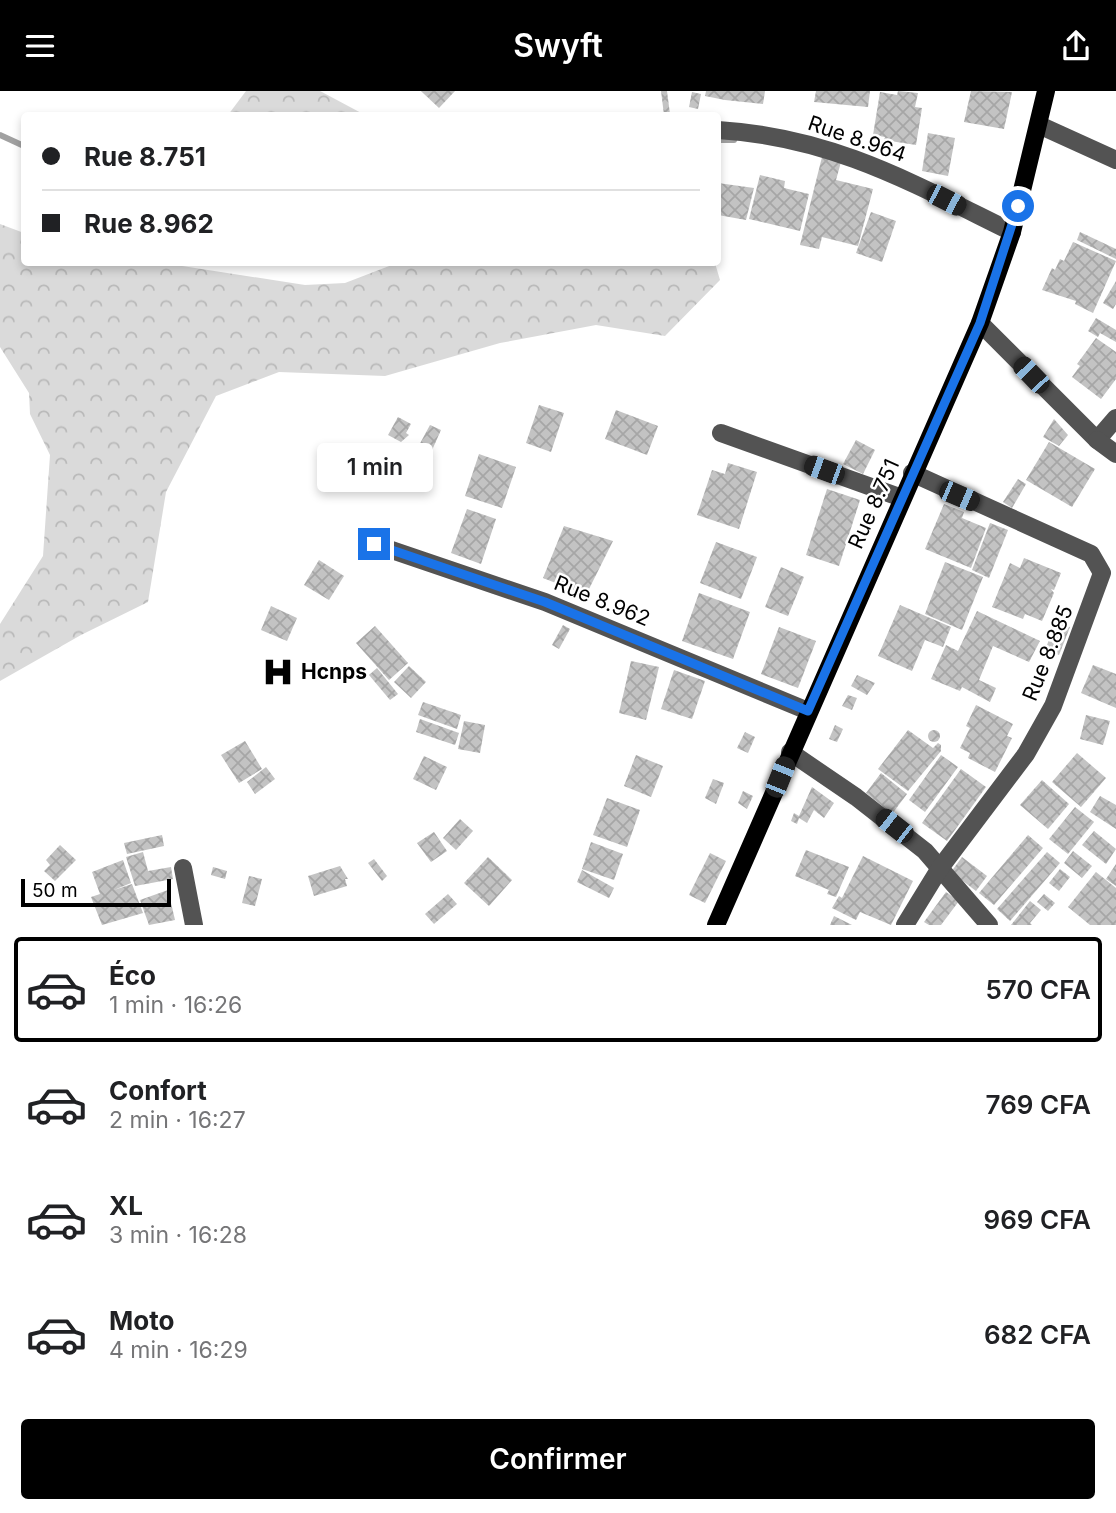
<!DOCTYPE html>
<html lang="fr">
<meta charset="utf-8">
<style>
:root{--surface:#fff;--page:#f6f6f6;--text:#202124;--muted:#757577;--line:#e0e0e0;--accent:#000}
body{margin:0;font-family:Inter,sans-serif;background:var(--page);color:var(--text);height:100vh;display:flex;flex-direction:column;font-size:26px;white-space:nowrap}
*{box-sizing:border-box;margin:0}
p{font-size:23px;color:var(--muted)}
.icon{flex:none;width:38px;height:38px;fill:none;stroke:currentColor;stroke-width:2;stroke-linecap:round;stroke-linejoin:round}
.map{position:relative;height:834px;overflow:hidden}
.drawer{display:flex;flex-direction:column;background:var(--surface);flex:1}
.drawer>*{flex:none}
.guide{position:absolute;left:21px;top:21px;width:700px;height:154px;border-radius:7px;box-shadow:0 4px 10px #0003;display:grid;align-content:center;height:154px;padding:0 21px;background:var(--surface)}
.scale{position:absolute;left:21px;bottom:18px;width:150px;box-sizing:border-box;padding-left:7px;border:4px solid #000;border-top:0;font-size:19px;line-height:24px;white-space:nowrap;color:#000;-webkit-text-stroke:5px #fff;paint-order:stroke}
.end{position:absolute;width:32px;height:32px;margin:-16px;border:9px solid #1a73e8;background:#fff;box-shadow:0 0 0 4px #fff}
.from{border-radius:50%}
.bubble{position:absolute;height:49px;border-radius:7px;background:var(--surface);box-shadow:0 4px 10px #0003;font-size:23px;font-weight:600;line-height:49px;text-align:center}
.car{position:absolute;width:21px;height:42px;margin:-21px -10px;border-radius:9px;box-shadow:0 0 5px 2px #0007;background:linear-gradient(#222 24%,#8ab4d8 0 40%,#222 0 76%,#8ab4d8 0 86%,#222 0)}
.guide b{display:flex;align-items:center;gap:24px;height:66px;font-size:26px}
.guide b+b{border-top:2px solid var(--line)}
.guide i{width:18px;height:18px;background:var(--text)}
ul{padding:12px 0 0;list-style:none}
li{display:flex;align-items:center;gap:21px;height:105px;margin:0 14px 10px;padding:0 7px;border:4px solid transparent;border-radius:7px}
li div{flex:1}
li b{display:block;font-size:26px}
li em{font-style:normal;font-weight:600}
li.selected{border-color:var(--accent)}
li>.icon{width:63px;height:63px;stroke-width:1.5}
.button{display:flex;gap:14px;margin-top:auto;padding:14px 21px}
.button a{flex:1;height:80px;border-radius:7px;background:var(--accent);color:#fff;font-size:28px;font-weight:600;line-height:80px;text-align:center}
header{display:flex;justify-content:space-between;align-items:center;height:91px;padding:0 21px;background:var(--accent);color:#fff;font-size:32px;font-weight:600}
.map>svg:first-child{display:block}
</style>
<header><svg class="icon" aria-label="menu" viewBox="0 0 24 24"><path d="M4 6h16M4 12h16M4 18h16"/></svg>Swyft<svg class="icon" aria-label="share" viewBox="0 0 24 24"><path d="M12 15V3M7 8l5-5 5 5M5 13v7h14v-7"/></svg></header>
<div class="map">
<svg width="1116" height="834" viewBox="0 0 1116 834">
<defs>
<pattern id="forest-crowns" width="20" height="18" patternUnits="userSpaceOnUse" patternTransform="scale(1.75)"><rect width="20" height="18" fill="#dadada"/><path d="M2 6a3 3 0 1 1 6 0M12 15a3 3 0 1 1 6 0" fill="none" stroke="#b9b9b9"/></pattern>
<pattern id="building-cross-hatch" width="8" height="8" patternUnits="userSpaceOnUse" patternTransform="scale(1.75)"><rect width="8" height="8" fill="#c3c3c3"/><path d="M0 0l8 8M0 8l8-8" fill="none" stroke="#a6a6a6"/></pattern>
</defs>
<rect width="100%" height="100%" fill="#fff"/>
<!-- forest -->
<g fill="url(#forest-crowns)">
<path d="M246 0H320L365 24H228Z"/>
<path d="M0 133 24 142V172H163L305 194 345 192 397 172H715L720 189 665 245 596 234 500 252 385 285 279 281 216 305 166 401 148 511 81 544 0 590V533L43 465 50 364 30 323 29 302 0 256Z"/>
</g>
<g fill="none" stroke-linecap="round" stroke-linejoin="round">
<!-- stream -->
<g stroke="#a1a1a1" stroke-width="6">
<path d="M0 44 24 55"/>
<path d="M718 49H734"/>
</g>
</g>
<!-- building -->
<g fill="url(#building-cross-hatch)">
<path d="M421 0H455L439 17Z"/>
<path d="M661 0H667L670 23 664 24Z"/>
<path d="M706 0H765L763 13 725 9 705 5Z"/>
<path d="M816 0H870L868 16 814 11Z"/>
<path d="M898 0 918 2 915 16 922 17 916 54 884 49 885 46 873 44 880 1 897 4Z"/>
<path d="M971 0 1012 1 1004 38 964 31Z"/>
<path d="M692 1 701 3 698 18 689 16Z"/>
<path d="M928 42 955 47 948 85 922 80Z"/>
<path d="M822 66 841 71 836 89 873 98 858 155 822 146 819 158 800 154Z"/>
<path d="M760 84 785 90 784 97 809 103 800 140 749 128Z"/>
<path d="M718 92 754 97 746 129 718 124Z"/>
<path d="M871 121 896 130 882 171 856 162Z"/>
<path d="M1080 141 1116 158V168L1077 149Z"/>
<path d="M1073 151 1116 170 1093 222 1075 213 1076 210 1042 199 1052 177 1055 179 1060 168 1064 170Z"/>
<path d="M1116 190V213L1113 218 1103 212Z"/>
<path d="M1096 227 1116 239V251L1100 242 1098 246 1088 240Z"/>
<path d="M1096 247 1116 261V288L1101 308 1072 286 1080 275 1077 273Z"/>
<path d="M539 314 564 322 551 361 526 352Z"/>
<path d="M616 319 658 335 647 364 605 348Z"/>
<path d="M398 326 411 333 406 342 409 344 401 351 388 344Z"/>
<path d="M1054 328 1068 344 1059 355 1043 346Z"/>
<path d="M430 334 441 339 429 366 417 358Z"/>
<path d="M856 349 875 359 863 383 843 373Z"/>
<path d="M1049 351 1095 378 1072 416 1026 389Z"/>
<path d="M479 363 516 376 502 417 465 405Z"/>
<path d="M728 372 757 381 739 438 697 424 712 379 725 383Z"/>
<path d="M1018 388 1026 393 1012 417 1003 411Z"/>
<path d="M827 398 860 409 839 475 806 464Z"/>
<path d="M944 413 964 421 962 427 986 437 971 477 925 458Z"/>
<path d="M467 418 496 428 481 473 451 462Z"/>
<path d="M990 432 1008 439 989 487 972 479Z"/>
<path d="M564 435 613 450 586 504 543 487Z"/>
<path d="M716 451 757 466 741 508 700 492Z"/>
<path d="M1024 467 1061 482 1054 499 1051 498 1054 502 1042 530 1025 523 1023 528 992 516 1010 472 1020 477Z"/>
<path d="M319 469 344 485 329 509 304 494Z"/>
<path d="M945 471 983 486 962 539 925 523Z"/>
<path d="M781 476 804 486 788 525 765 516Z"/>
<path d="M699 502 750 521 733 568 682 550Z"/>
<path d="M900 514 951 536 943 556 925 549 912 580 878 565Z"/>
<path d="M271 515 297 527 287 550 261 539Z"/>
<path d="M977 520 1040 550 1029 571 993 555 979 589 996 597 990 611 962 596 960 600 931 588 946 554 958 560Z"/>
<path d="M1056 531 1070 536 1059 564 1045 559Z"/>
<path d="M563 534 570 538 559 558 552 554Z"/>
<path d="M375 535 408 572 389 589 356 552Z"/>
<path d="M779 536 816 550 798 597 761 583Z"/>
<path d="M631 570 659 576 646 629 619 622Z"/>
<path d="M1093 574 1116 583V617L1081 602Z"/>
<path d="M409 575 426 591 411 607 394 591Z"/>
<path d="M377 577 398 603 390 609 369 584Z"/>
<path d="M674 579 705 590 692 628 661 618Z"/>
<path d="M857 584 875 592 867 604 851 595Z"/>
<path d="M848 604 857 607 852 619 842 615Z"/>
<path d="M423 611 461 624 457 638 418 624Z"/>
<path d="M976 614 1013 633 1007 645 1012 647 995 681 968 667 970 662 960 657 970 637 966 635Z"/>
<path d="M1086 624 1110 630 1103 654 1080 648Z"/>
<path d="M420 628 459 642 455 654 416 641Z"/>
<path d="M464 630 485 634 480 662 458 658Z"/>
<path d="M835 634 843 638 837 651 829 648Z"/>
<circle cx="934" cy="645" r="6"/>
<path d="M908 639 933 657 938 652 941 654V660L908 700 878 678Z"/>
<path d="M745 641 755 646 748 662 737 657Z"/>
<path d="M245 650 262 678 239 692 221 664Z"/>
<path d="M1077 662 1106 687 1081 716 1052 691Z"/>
<path d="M636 664 663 675 651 706 624 695Z"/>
<path d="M941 664 958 676 925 721 909 709Z"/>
<path d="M424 665 447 676 436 699 413 688Z"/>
<path d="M266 676 275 688 255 703 247 691Z"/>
<path d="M961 678 986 696 947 750 922 732Z"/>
<path d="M881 682 907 703 892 723 866 702Z"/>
<path d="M713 688 724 692 716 713 705 707Z"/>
<path d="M1042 689 1069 713 1048 738 1020 714Z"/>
<path d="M812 696 834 712 824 727 814 719 807 732 799 727 797 733 791 730 794 722 799 725Z"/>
<path d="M743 700 753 705 747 718 738 712Z"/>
<path d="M1100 705 1116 714V738L1090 721Z"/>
<path d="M607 707 640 719 627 756 593 744Z"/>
<path d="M1075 716 1094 731 1068 763 1049 748Z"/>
<path d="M460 728 473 740 456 759 443 747Z"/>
<path d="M1094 740 1116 758 1106 773 1082 754Z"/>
<path d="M434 741 447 760 431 771 417 752Z"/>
<path d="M162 744 164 755 127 763 124 752Z"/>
<path d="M1028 744 1043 757 994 814 979 802Z"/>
<path d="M591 751 623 763 614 789 582 778Z"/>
<path d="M60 754 76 769 55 790 44 780 50 774 46 769Z"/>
<path d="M806 759 849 776 836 806 827 803 829 799 795 785Z"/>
<path d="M1073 760 1092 775 1082 787 1064 772Z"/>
<path d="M143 761 148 780 171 776 173 788 135 795 126 766Z"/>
<path d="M1047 761 1060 772 1010 830 997 818Z"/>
<path d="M710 762 726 770 705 812 689 804Z"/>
<path d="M863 765 913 790 891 834 860 821 856 829 832 817 839 805 842 807Z"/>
<path d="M488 766 512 789 489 815 464 792Z"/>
<path d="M962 766 987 785 976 800 951 781Z"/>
<path d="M374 768 387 785 382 790 368 772Z"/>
<path d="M123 769 131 792 114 799 132 793 143 822 102 834 91 806 100 803 92 781Z"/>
<path d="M1116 773V795L1106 788Z"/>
<path d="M340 775 348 788H345L347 795 314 805 308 785Z"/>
<path d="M213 776 227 780 225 788 211 784Z"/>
<path d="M1060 778 1070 786 1059 800 1049 792Z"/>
<path d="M582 779 614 797 609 807 577 791Z"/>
<path d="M1096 781 1116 797V834H1090L1068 816Z"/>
<path d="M249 785 262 788 255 815 242 812Z"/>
<path d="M168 799 175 829 149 834 140 809Z"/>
<path d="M946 801 959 810 941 834H929L924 831Z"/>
<path d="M448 803 457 813 434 833 425 823Z"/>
<path d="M1044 803 1055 812 1048 820 1037 811Z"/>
<path d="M1030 810 1041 819 1030 832 1032 834H1011Z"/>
<path d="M834 825 852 834H830Z"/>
</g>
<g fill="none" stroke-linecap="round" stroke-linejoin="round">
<!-- minor -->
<g stroke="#535353" stroke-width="18">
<path d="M1039 34 1116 69"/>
<path d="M718 39C833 46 912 92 1012 141"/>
<path d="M980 232 1097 349 1116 327"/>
<path d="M721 342 902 407"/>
<path d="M1097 349 1116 363"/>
<path d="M374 453 545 511 808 620"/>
<path d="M790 661 856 706 925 760 989 834"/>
<path d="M183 777 194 834"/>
<path d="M905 834 940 777 1026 663 1053 615 1102 482 1091 463 912 382"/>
</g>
<!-- major -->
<path stroke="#000" stroke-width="18" d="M716 834 980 232 1012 141 1046 0"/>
</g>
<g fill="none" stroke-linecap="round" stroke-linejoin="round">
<!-- route -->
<path stroke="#1a73e8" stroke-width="9" d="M374 453 545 511 808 620 980 232 1018 115"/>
</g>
<!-- icons -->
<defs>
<symbol id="hospital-bare" viewBox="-9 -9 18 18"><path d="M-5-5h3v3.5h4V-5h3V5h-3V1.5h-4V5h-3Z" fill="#000" stroke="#fff" stroke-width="2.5" paint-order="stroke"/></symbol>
</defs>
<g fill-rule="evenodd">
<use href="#hospital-bare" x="256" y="559" width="44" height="44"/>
</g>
<g text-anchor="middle" stroke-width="5" stroke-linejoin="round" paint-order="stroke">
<!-- street labels -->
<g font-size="21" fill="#000" stroke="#fff">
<text transform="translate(857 48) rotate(19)" y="7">Rue 8.964</text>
<text transform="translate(874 413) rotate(-66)" y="7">Rue 8.751</text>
<text transform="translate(602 510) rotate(22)" y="7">Rue 8.962</text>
<text transform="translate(1048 562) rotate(-68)" y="7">Rue 8.885</text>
</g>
<!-- poi labels -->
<g font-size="21" font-weight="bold" fill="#000" stroke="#fff" text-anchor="start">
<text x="301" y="588">Hcnps</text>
</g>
</g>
</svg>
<div class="scale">50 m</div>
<i class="end from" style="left:1018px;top:115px"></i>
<i class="end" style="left:374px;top:453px"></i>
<div class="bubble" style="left:317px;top:352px;width:116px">1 min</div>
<i class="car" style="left:946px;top:109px;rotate:117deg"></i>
<i class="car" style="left:1031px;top:284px;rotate:316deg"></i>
<i class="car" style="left:824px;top:379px;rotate:290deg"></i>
<i class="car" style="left:959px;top:405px;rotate:113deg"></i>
<i class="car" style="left:780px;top:686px;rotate:22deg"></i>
<i class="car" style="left:894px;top:735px;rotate:308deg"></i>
<div class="guide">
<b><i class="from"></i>Rue 8.751</b>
<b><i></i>Rue 8.962</b>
</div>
</div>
<section class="drawer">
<ul>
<li class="selected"><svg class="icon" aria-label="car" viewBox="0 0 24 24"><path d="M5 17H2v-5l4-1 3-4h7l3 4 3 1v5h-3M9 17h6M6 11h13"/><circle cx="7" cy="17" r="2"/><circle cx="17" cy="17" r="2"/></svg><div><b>Éco</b><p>1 min · 16:26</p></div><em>570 CFA</em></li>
<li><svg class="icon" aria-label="car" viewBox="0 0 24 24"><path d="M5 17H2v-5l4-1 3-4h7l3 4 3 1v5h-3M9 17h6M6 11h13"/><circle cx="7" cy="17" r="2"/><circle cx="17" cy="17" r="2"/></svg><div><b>Confort</b><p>2 min · 16:27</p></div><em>769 CFA</em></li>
<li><svg class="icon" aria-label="car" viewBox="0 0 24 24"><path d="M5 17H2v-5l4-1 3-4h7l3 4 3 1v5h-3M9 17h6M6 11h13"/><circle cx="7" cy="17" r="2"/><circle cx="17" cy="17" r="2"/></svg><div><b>XL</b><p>3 min · 16:28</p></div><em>969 CFA</em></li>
<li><svg class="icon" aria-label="car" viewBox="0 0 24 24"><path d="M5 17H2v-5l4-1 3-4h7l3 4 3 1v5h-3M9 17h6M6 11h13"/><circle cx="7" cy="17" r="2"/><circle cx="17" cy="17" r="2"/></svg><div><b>Moto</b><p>4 min · 16:29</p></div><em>682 CFA</em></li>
</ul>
<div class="button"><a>Confirmer</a></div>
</section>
